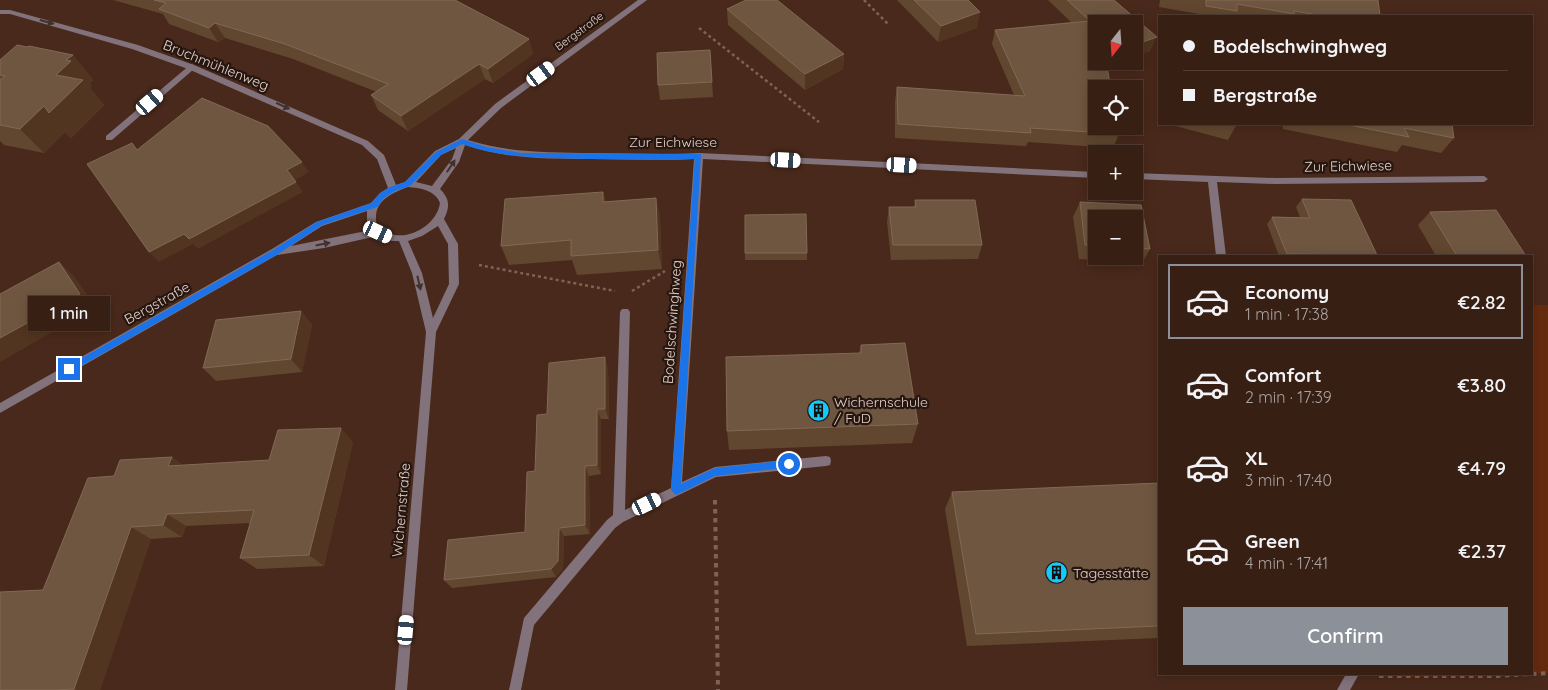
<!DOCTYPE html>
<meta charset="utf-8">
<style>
:root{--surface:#371f14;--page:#3e271d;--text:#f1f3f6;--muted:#aaa2a0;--line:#513d34;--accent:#8c9099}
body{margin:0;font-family:Quicksand,sans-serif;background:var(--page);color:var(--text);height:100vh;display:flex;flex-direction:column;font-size:19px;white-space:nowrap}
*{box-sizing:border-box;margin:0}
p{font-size:16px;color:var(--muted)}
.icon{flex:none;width:28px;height:28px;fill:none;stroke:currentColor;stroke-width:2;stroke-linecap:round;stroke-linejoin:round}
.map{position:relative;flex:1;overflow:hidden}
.panel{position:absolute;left:1158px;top:255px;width:375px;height:420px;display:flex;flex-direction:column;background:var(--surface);border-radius:0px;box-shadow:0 2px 12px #0003,0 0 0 1px var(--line)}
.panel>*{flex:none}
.hud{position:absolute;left:1158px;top:15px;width:375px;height:110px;border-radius:0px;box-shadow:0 2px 12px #0003,0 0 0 1px var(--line);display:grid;align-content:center;height:110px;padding:0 25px;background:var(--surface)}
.needle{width:32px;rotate:197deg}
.buttons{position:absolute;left:1088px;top:15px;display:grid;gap:10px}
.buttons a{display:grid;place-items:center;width:55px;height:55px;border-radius:0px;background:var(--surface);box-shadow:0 2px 12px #0003,0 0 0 1px var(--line);font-size:25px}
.end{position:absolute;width:22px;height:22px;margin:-11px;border:6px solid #1a73e8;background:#fff;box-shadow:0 0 0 2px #fff}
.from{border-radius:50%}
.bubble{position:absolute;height:35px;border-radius:0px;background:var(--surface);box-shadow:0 2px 12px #0003,0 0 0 1px var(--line);font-size:16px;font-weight:600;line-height:35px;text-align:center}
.car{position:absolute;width:15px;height:30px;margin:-15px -8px;border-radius:6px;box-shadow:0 0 4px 1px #0007;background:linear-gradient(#fff 24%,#345 0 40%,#fff 0 76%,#345 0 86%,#fff 0)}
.hud b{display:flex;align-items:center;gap:18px;height:48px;font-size:19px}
.hud b+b{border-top:1px solid var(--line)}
.hud i{width:12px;height:12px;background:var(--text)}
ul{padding:9px 0 0;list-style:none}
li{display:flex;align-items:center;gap:15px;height:75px;margin:0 10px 8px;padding:0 15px;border:2px solid transparent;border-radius:0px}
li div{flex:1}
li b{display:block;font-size:19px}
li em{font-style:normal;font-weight:600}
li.active{border-color:var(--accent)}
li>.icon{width:45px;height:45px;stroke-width:1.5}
.primary-button{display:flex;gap:10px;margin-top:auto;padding:10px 25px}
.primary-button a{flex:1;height:58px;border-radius:0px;background:var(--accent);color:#fff;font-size:20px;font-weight:600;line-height:58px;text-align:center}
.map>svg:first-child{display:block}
</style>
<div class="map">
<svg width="1548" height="690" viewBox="0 0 1548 690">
<rect width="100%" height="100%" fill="#49291b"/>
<!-- green -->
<path fill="#652b0f" d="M1531 305H1548V673L1497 676 1397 677 1396 674H1531Z"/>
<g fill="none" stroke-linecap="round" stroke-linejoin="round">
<!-- path-far1 -->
<g stroke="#7f6256" stroke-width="2.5" stroke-dasharray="3 3" stroke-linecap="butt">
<path d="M864 0 889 25"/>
<path d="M699 28 819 122"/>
<path d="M479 265 615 291"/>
<path d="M632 291 665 271"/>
</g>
<!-- path -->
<g stroke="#7f6256" stroke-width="4" stroke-dasharray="4.5 4.5" stroke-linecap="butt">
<path d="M715 500 718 690"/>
<path d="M1379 676H1497L1548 673"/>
</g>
<!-- lane -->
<path fill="#82727b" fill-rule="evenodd" d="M191 64 194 65V69L112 140H106V136Z"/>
<!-- street -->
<g fill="#82727b" fill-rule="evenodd">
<path d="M638 0H647L501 108 468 140C508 153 549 152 591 153 627 153 663 155 699 153L1096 172V178L703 159 682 482 715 467 826 456 830 457 831 461 830 465 826 466 716 477 623 522 615 528 534 625 521 690H509L524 618 607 520 613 515 620 312 622 309H628L630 312 625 510 671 488 694 159C660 161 625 159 591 159 548 159 506 159 465 145L459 162 440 189C450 199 450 207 444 219L458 244 459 284 436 332 407 690H395L426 332 412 273 399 241H392L377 236 324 248 277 255 0 413V403L272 249 316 222 371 203 380 193 388 188 377 159 362 145 188 69 132 49 10 14H0V10H10L138 45 194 65 368 141 384 155 396 185 405 182 435 151 459 139 495 104ZM456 148 452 159 432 186 416 182 441 155ZM408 187C420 188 435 190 440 203 437 225 407 243 386 232 379 229 375 224 376 217 376 200 394 192 408 187ZM367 211V222L371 230 291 246 322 226ZM438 226 448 244 449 284 433 318 422 273 408 241 422 236Z"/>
<path d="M1134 173 1275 178 1484 176 1488 179 1484 182 1275 184 1217 182 1226 256H1216L1208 182 1134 179Z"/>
<path d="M1346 674H1359L1350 690H1337Z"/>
</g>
</g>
<!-- wall -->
<g fill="#61472f" fill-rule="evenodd">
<path d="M113 0H455L529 39 533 54 493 83 485 79 408 131 378 110 371 95 377 92 293 59 225 38 218 42 169 24 163 14Z"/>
<path d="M897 0H968L977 28 938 42Z"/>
<path d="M1048 0H1114L1150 51 1107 67 1119 134 1113 148 1028 142 1026 146 895 138V101L897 87 1014 95 992 44 995 30 1071 22Z"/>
<path d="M1160 0H1378L1380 16H1198L1199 14 1159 7Z"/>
<path d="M727 9 844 54 843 69 805 90 728 25Z"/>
<path d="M710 50 713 97 660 100 658 85Z"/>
<path d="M73 55 93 80 89 84 92 86 90 88 104 105 71 138 65 132 44 153 4 145 0 141V60Z"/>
<path d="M1168 124H1237L1228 140Z"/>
<path d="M1283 124H1452L1454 138 1441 153 1402 145 1397 152 1283 129Z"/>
<path d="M603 192 606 202 656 198 660 218 662 269 577 275 572 260 509 265 501 246Z"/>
<path d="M1302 199 1377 255V256H1279L1267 224 1272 217H1300L1296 207Z"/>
<path d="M915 200 982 245 978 259 891 260 887 222 889 207H914Z"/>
<path d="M1080 202 1141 205 1150 249 1142 263 1079 259 1073 217ZM1096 219H1134V256H1096Z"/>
<path d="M1430 212 1526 256H1436L1418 225Z"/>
<rect x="745" y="253" width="62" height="7"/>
<path d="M301 311 312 325 302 372 216 381 203 368Z"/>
<path d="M861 345 918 424 912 443 729 450 727 431 859 353Z"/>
<path d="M608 368 609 419H601V474L589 476 590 534 564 536 563 569 556 577 452 588 444 580 525 532 535 471 547 414Z"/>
<path d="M353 442 324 566 257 569 240 558 250 523 186 526 182 537 151 539 100 690H0L43 590 114 476 172 457 182 465 269 460Z"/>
<path d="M1159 483V638L967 646 945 509 952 492Z"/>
</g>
<!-- shaded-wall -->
<g fill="#513520">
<path d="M980 12 977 28 938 42 941 26Z"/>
<path d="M215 23 225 38 218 42 209 28Z"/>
<path d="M1157 37 1150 51 1134 57V45Z"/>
<path d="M529 39 533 54 493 83 488 69Z"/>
<path d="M844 54 843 69 805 90V74Z"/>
<path d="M73 55 93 80 89 84 92 86 90 88 104 105 71 138 65 132 44 153 20 129 44 106 56 75 66 60Z"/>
<path d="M1103 61H1123L1100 70Z"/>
<path d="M479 64 485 79 408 131 401 116Z"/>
<path d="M302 162 309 172 294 181 287 170Z"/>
<path d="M296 182 303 192 198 249 193 244 159 262 149 252 184 234Z"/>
<path d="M603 192 608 212 603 202Z"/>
<path d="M656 198 660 218 662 269 658 250Z"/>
<path d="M59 262 74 276 96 307 0 362V338Z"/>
<path d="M301 311 312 325 302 372 291 359Z"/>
<path d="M605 357 608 368 609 419 605 409Z"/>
<path d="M597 409 601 419V474L597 465Z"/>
<path d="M341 428 353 442 324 566 309 555Z"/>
<path d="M172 457 189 470 168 466Z"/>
<path d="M585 466 589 476 590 534 585 525Z"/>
<path d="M167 514 186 526 182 537 163 525Z"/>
<path d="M131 527 151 539 100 690H78L74 689Z"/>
<path d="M559 528 564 536 563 569 556 577 551 569Z"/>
</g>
<!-- building -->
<g fill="#6f5640" stroke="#826955">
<path d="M154 0H455L529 39 488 69 479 64 401 116 371 95 388 84 285 44 215 23 209 28 159 9 166 3Z"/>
<path d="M746 0H777L844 54 805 74 727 9Z"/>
<path d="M914 0H968L980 12 941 26Z"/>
<path d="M1067 0H1114L1157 37 1134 45V24H1096V61H1106L1111 89H1096V126H1117L1119 134 1030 128 1031 133 898 124 897 87 1025 96 995 30 1090 21Z"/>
<path d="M1206 0H1378L1380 16H1324L1294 11V14L1237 4V11L1206 6Z"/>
<path d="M17 45 27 47 29 46 73 55 66 60 71 61 56 75 83 80 49 113 44 106 20 129 0 125V80L5 76 0 75V60Z"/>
<path d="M710 50 712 82 658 85 657 53Z"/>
<path d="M202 98 268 126 302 162 287 170 296 182 189 239 184 234 149 252 87 164 132 143 137 150Z"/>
<path d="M1344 124H1452L1454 138 1404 128 1409 137Z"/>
<path d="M603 192V202L656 198 658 250 571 256V240L501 246 505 199Z"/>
<path d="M1302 199 1351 200 1377 255 1287 254 1272 217 1310 218Z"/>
<path d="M915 200H975L982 245H893L889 207H916Z"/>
<path d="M1080 202 1141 205 1150 249 1134 248V219H1096V245H1085Z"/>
<path d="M1496 210 1526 256H1457L1430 212Z"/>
<path d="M806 214 807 253H745V215Z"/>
<path d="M59 262 80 294 0 338V294Z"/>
<path d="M301 311 291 359 203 368 216 320Z"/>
<path d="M905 343 918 424 727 431 726 357 861 353V345Z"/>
<path d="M605 357V409H597V465L585 466V525L559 528 558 561 551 569 444 580 448 540 525 532 527 472 535 471 537 415 547 414 549 363Z"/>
<path d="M341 428 309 555 240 558 254 510 167 514 163 525 131 527 74 689 54 690H0V592L43 590 88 478 114 476 120 460 172 457 168 466 269 460 278 430Z"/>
<path d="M1159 483V626L976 634 952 492Z"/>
</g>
<!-- one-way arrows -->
<defs><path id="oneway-solid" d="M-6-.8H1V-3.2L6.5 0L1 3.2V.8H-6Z" transform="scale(1.25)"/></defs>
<g fill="#413230">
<use href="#oneway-solid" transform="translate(47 22) rotate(15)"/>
<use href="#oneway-solid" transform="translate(283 106) rotate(24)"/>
<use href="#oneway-solid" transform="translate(451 166) rotate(-56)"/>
<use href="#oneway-solid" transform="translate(323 244) rotate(-11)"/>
<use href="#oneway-solid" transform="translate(419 283) rotate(77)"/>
</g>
<!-- route -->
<path fill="#1a73e8" d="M462 139 486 147 521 153 701 154 681 484 715 468 789 460 792 462V467L715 476 676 495 671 490 695 159C660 161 626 159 591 159 547 158 504 159 462 144L441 155 410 186 395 191 384 198 377 207 322 225 278 254 72 371H66V367L273 250 317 222 372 203 379 194 390 187 405 182 436 152Z"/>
<!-- icons -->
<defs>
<symbol id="building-disc" viewBox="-11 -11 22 22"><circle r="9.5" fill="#13cafb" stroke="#251610"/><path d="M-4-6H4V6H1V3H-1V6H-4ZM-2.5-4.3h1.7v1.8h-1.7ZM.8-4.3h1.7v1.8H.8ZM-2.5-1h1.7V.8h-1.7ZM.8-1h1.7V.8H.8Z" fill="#111"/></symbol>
</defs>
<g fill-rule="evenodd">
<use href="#building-disc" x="806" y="398" width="25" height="25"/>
<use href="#building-disc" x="1044" y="560" width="25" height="25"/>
</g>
<g text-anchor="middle" stroke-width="4.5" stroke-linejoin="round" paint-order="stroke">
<!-- far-street labels -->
<g font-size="11" fill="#e6d0c8" stroke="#251610">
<text transform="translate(579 31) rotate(-36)" y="4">Bergstraße</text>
</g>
<!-- street labels -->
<g font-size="14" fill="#e6d0c8" stroke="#251610">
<text transform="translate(216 65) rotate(22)" y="5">Bruchmühlenweg</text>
<text x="673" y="147">Zur Eichwiese</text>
<text transform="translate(1348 166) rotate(-1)" y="5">Zur Eichwiese</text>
<text transform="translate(157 303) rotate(-29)" y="5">Bergstraße</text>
<text transform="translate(672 322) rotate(-86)" y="5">Bodelschwinghweg</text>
<text transform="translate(401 510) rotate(-85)" y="5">Wichernstraße</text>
</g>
<!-- poi labels -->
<g font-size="14" fill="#e6d0c8" stroke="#251610" text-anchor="start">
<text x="834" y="407">Wichernschule<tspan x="834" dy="16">/ FuD</tspan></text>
<text x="1073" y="578">Tagesstätte</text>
</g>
</g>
</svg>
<div class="buttons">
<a><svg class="needle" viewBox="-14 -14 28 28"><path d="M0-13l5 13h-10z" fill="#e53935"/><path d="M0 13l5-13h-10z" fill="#aaa2a0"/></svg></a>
<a><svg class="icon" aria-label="locate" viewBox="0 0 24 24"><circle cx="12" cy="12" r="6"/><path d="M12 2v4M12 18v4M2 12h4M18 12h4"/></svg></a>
<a>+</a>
<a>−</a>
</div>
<i class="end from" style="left:789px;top:464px"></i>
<i class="end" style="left:69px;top:369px"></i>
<div class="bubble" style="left:28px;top:296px;width:82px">1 min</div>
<i class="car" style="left:541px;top:74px;rotate:54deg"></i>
<i class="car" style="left:150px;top:102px;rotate:49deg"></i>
<i class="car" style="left:786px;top:160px;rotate:93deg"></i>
<i class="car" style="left:902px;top:165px;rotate:93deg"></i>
<i class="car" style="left:378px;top:232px;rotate:115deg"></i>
<i class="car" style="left:647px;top:504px;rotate:64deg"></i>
<i class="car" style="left:406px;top:630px;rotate:5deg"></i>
<div class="hud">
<b><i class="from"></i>Bodelschwinghweg</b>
<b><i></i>Bergstraße</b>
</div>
<section class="panel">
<ul>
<li class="active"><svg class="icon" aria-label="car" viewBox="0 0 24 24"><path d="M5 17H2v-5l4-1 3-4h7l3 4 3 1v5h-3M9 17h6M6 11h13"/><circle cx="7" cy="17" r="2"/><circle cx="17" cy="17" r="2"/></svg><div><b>Economy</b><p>1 min · 17:38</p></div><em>€2.82</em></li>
<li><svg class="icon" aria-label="car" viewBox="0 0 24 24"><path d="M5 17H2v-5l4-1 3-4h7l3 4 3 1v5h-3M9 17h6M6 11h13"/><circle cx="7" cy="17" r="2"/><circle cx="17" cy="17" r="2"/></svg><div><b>Comfort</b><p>2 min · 17:39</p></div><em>€3.80</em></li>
<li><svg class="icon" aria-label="car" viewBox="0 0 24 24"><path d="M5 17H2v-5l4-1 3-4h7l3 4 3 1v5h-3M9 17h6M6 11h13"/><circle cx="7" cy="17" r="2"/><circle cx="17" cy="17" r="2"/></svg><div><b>XL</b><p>3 min · 17:40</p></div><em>€4.79</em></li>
<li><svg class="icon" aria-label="car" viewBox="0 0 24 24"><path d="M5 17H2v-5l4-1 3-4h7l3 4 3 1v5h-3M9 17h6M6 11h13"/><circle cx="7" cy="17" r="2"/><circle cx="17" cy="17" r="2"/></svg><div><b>Green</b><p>4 min · 17:41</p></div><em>€2.37</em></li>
</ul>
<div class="primary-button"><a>Confirm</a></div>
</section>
</div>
